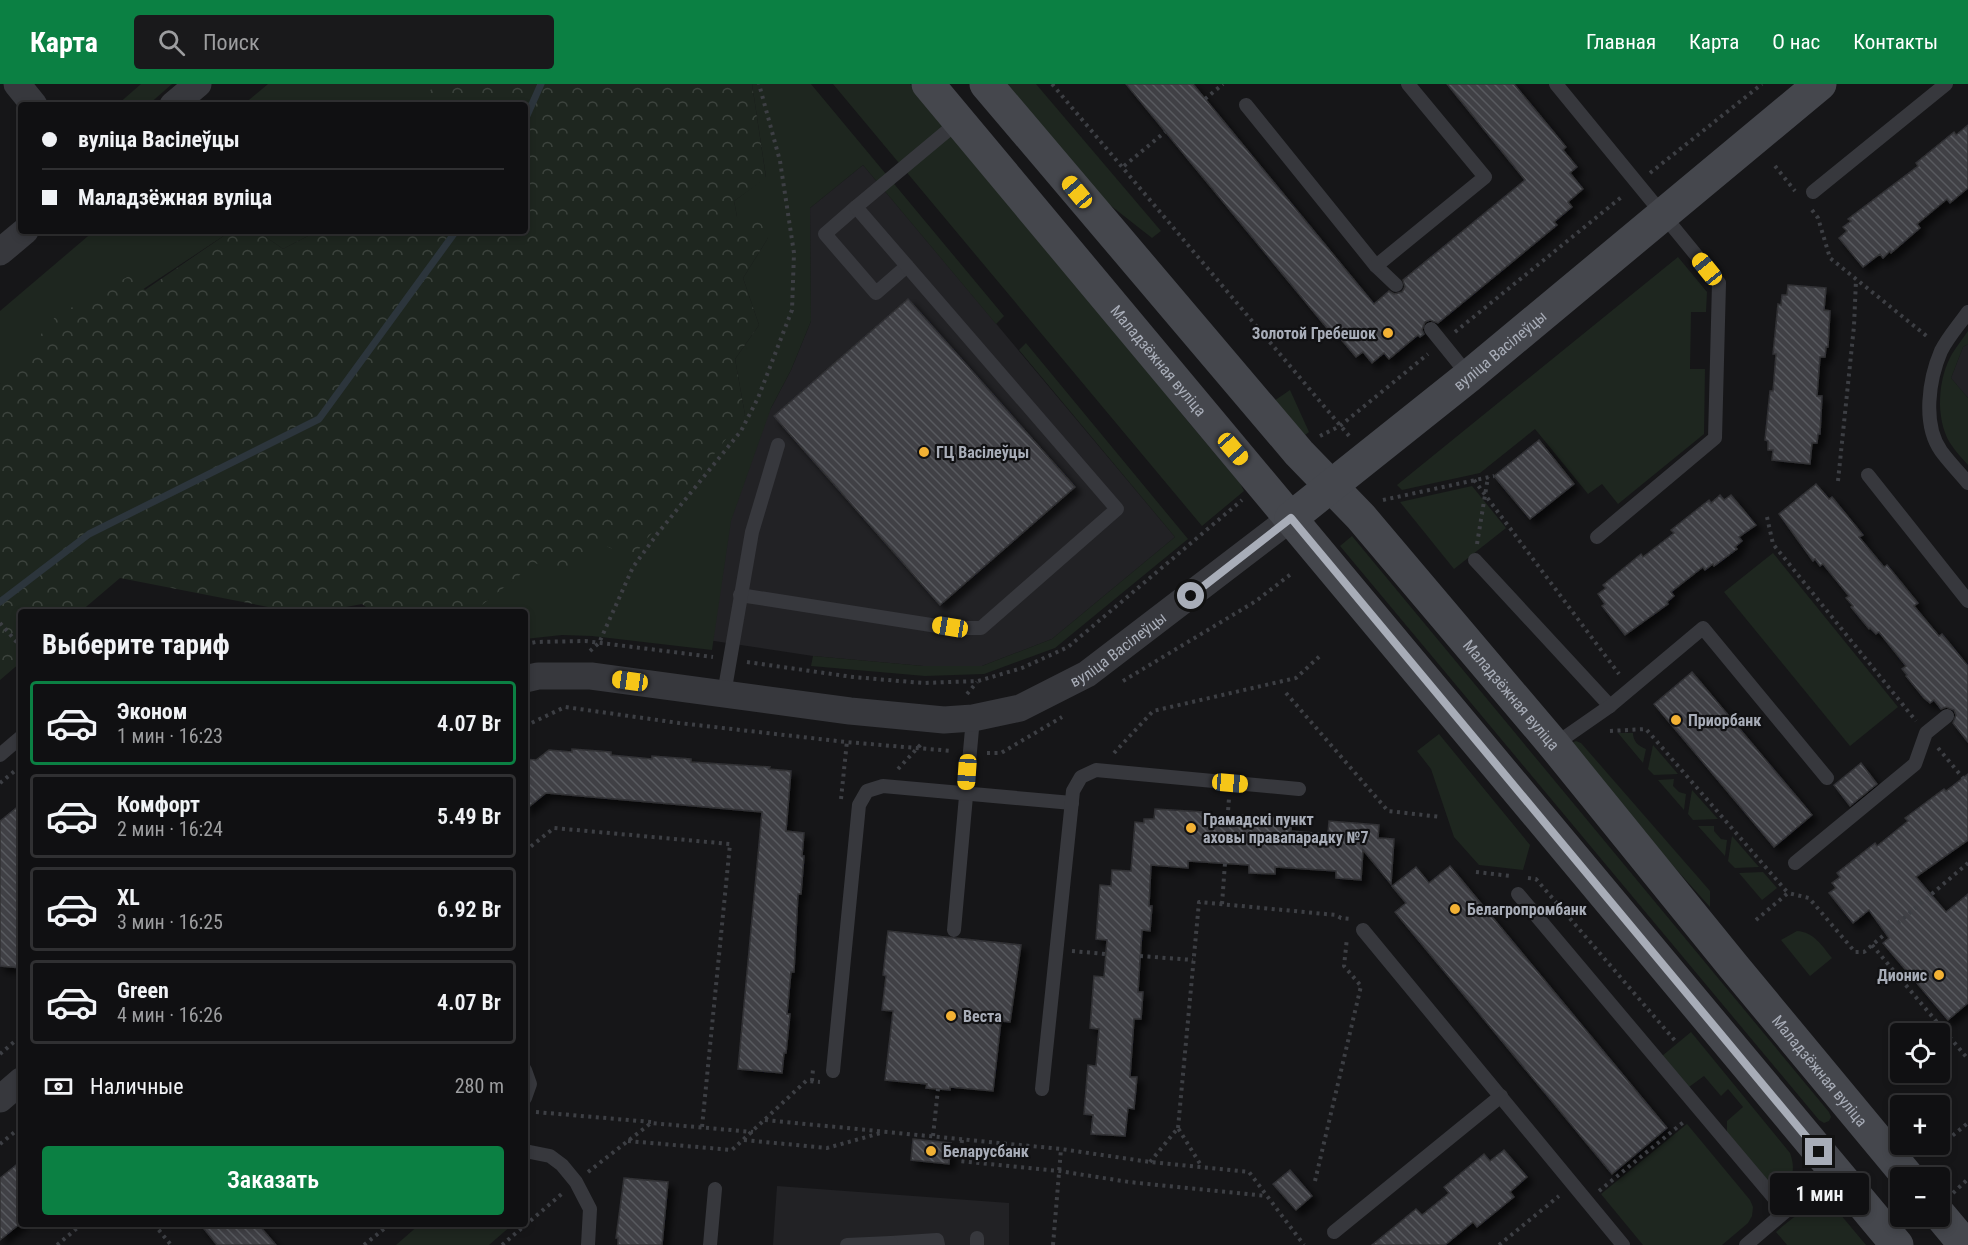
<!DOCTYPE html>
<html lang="ru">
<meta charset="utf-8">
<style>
:root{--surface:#101012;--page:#19191b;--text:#f1f3f6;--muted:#9c9d9f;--line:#303032;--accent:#0b8043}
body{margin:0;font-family:"Roboto Condensed",sans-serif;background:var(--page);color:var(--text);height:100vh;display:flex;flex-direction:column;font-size:22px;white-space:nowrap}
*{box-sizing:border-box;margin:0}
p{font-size:20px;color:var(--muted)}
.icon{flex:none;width:33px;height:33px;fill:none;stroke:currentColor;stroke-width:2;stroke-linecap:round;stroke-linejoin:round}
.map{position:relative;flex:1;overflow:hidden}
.details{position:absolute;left:18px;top:525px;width:510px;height:618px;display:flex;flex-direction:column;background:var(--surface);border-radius:6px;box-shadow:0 3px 9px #0003,0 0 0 2px var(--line)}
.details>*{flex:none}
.hud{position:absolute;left:18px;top:18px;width:510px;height:132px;border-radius:6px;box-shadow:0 3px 9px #0003,0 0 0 2px var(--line);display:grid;align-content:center;height:132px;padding:0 24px;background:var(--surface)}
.tools{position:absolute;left:1890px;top:939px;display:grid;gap:12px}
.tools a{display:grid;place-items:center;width:60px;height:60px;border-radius:6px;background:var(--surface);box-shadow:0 3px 9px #0003,0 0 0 2px var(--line);font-size:30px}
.end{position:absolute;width:27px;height:27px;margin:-14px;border:8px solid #a8adb8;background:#111;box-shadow:0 0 0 3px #111}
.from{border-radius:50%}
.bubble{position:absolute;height:42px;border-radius:6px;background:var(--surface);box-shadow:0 3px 9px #0003,0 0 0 2px var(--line);font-size:20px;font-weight:600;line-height:42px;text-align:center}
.car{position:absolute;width:18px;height:36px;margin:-18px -9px;border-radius:8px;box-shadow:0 0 4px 2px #0007;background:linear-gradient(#f5c518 24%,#345 0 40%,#f5c518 0 76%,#345 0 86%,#f5c518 0)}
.hud b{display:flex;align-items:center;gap:21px;height:57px;font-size:22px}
.hud b+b{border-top:2px solid var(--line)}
.hud i{width:15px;height:15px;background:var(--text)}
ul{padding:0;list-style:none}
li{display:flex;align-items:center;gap:18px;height:84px;margin:0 12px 9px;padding:0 12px;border:3px solid var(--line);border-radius:6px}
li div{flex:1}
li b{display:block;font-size:22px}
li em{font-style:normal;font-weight:600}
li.active{border-color:var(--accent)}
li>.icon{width:54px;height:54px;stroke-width:1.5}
h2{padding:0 24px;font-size:27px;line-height:72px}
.pay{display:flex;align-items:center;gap:15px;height:66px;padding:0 24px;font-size:22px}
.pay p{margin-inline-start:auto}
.button{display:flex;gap:12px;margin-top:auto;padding:12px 24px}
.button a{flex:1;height:69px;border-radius:6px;background:var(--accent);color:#fff;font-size:24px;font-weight:600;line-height:69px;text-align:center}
header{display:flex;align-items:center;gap:36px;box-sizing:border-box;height:84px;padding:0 30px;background:var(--accent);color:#fff}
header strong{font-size:28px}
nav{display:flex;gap:33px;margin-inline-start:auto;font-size:21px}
.search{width:420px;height:54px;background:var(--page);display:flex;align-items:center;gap:15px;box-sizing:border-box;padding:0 21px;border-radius:6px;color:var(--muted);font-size:22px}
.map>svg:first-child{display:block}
</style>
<header>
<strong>Карта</strong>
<div class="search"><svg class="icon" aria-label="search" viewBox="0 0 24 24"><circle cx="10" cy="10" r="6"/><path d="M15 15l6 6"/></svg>Поиск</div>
<nav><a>Главная</a><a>Карта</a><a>О нас</a><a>Контакты</a></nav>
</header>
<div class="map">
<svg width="1968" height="1161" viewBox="0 0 1968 1161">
<defs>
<pattern id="forest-crowns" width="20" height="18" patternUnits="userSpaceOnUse" patternTransform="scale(1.5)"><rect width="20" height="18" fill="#1e261f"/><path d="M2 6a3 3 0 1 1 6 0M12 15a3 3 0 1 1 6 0" fill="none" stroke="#3c433d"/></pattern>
<pattern id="building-back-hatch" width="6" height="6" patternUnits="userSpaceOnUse" patternTransform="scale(1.5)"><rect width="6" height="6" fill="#404145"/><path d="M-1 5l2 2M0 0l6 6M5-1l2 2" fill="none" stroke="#595a5e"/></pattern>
<filter id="shadow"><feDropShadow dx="5.5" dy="5.5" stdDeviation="3" flood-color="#0009"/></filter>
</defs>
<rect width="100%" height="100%" fill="#161618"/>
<!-- built -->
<g fill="#222225">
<path d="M863 81 1175 453 1052 555 982 582H923L813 572 628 544 771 324 791 286 811 237 810 124Z"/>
<path d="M1968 260V314L1951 294 1963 263Z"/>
<path d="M777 1102 1009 1119V1161H773Z"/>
</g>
<!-- green -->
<g fill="#1e261f">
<path d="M141 0H172L148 21H117Z"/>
<path d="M268 0H490L487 21H243Z"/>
<path d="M752 0H811L1004 232 996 240 863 81 810 124 811 237 791 286 771 324 731 437 712 566 592 552 562 551 525 555V528H476L477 524 535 478 591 455 745 331 735 275 759 241 743 194 768 154 737 133 734 117 766 93Z"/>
<path d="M833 0H910L1021 131 1186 335 1240 399 1244 407 1202 442Z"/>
<path d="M1006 0H1036L1161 147 1152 154 1101 114Z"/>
<path d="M94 147H231L0 300V227Z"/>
<path d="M257 147H343L312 150 283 165Z"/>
<path d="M1678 173 1707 208 1706 228H1691L1690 285H1705L1704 350 1618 420 1602 400 1588 410 1535 345 1480 389 1402 406 1397 401Z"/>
<path d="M1968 247V260L1963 263 1951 294 1968 314V381C1962 374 1955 367 1950 359 1935 334 1938 294 1952 270 1957 262 1963 254 1968 247Z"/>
<path d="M1026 259 1188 455 1055 564 984 590 925 592 811 582 813 572 923 582H982L1052 555 1175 453 1019 266Z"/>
<path d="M1290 306 1309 348 1305 351 1274 317Z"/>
<path d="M1472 402 1506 444 1454 485 1400 418Z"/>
<path d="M1352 452 1829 1028 1831 1033 1829 1037 1824 1039 1819 1036 1340 462Z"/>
<path d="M1773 469 1898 623 1850 662 1724 508Z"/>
<path d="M1618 649H1633C1633 657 1638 662 1646 665L1643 679Z"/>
<path d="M1439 650 1530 761 1523 786 1479 781 1454 753 1431 685 1417 667Z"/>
<path d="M1576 657 1581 659 1710 807V823L1570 667 1571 659Z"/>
<path d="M1653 661 1678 690 1654 691 1648 685Z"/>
<path d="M1674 695 1673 702 1679 708 1686 710 1684 726 1658 696Z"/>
<path d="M1692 706 1718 735 1693 736 1688 730Z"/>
<path d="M1698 742H1714V747L1721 755 1727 756 1725 772Z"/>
<path d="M1732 752 1759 783 1735 784 1728 777Z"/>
<path d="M1763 788 1777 804 1762 816 1739 789Z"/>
<path d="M1797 847C1814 848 1822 862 1832 874L1810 892 1781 856Z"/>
<path d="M1691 948 1790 1069C1797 1088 1792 1105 1769 1099L1727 1049V1037L1743 1023 1728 1005 1721 1012 1704 992 1689 1003 1662 972Z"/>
<path d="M1687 1040 1750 1116 1753 1123 1752 1132 1748 1139 1722 1161H1643L1601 1110Z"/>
<path d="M1820 1123 1840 1130 1866 1161H1787L1776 1148C1790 1136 1801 1125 1820 1123Z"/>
<path d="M420 1140H513L489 1161H396Z"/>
</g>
<!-- forest -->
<path fill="url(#forest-crowns)" d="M435 0H752L766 94 734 117 737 133 760 136 768 154 743 194 759 241 735 275 745 331 632 474 591 455 586 476 563 492 535 479 478 524 476 528H373L362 520 319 528H294L120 494 80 528H21V578L0 596V300L56 232 129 192 145 206 231 147H257L283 165 312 150 314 147H525V21H409L429 8Z"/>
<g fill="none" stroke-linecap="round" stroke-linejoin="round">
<!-- stream -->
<g stroke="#2c353c" stroke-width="7">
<path d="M525 36 541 0"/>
<path d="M0 518 89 450 319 335 456 147"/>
</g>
</g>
<!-- building -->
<g fill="url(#building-back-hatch)" stroke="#303034" stroke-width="1.5" filter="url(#shadow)">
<path d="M1126 0H1193L1374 220 1389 207 1394 210 1402 208 1405 203 1403 196 1525 96 1447 0H1514L1566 63 1563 66 1577 83 1570 89 1583 105 1568 118 1572 123 1554 138 1557 141 1438 239 1430 236 1425 238 1422 246 1424 250 1420 253 1418 251 1389 275 1384 269 1372 279 1363 268 1356 273 1334 247 1331 249Z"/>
<path d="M1968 41V104L1950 119 1947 115 1917 140 1920 144 1891 169 1890 167 1883 174 1880 170 1863 183 1839 154 1847 147 1843 143 1851 137 1848 135 1918 82 1916 79 1954 48 1956 51Z"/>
<path d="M1788 201 1826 204 1824 226 1830 227 1828 263H1826L1825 273H1820L1817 312H1822L1820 350H1818L1817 359H1812L1810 380 1772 376 1773 366H1768V357L1765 356 1770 307H1773L1776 270H1773L1778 220 1781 221 1782 211H1787Z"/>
<path d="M908 215 1075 403 940 521 774 332Z"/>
<path d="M1539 356 1574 400 1530 435 1494 392Z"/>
<path d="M1816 400 1829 415 1832 413 1863 451 1859 453 1884 483 1887 481 1918 519 1914 522 1939 552 1942 550 1968 582V658L1953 639 1956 631 1954 626 1946 623 1941 625 1934 616 1930 619 1924 614 1906 592 1907 591 1902 585 1906 582 1879 548 1876 550 1870 544 1869 545 1851 523 1853 522 1846 514 1849 512 1823 480 1820 482 1815 475 1813 477 1779 430Z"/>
<path d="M1720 411 1724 416 1731 411 1756 441 1739 453 1742 457 1735 463 1737 465 1714 482 1713 480 1705 486 1703 483 1671 508 1674 512 1667 518 1668 520 1625 551 1602 522 1605 520 1598 510 1606 504 1603 501 1641 470 1643 473 1674 449 1671 446 1709 416 1711 419Z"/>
<path d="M1692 588 1812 731 1774 763 1654 620Z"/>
<path d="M572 665 611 668V671L652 675V672L691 675V678L770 683 769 685 791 687 786 747 804 749 802 772H804L801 810H798L794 888H791L787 930H790L786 969H784L782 989 738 985 762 728 546 709 525 726V675L536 676 549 666 572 668Z"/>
<path d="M1861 679 1877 700 1850 722 1834 701Z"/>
<path d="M1968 690V756L1916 793 1946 828 1968 810V919L1948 936 1883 859 1889 854 1869 826 1853 839 1829 809 1836 804 1832 799 1840 793 1837 789 1875 759 1877 762 1908 737 1905 734 1944 705 1946 707Z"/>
<path d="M21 720V884L0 882V737Z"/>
<path d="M1155 725 1204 728V739L1241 742 1242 731 1292 735 1291 747 1328 750 1329 737 1379 741 1378 754 1394 755 1391 800 1363 766 1361 796 1336 794V787L1275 783V790L1249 789V781L1188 777V784L1151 781 1149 822H1152L1150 847 1142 846 1138 908H1143L1141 935H1134L1130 993H1137L1134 1025 1128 1024 1125 1052 1091 1050 1093 1031 1084 1030 1088 981 1096 982 1099 945 1090 944 1094 892 1104 893 1107 856 1096 855 1100 801 1111 802 1112 786 1131 787 1135 738 1144 739V735H1154Z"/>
<path d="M1450 782 1667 1044 1612 1090 1395 828 1406 819 1392 802 1416 783 1429 799Z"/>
<path d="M888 847 1021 861 1010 938 1001 937 993 1007 950 1003V1006L926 1004 927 1000 885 996 893 927 882 926 886 892 883 891Z"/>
<path d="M913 1055 951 1059 949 1080 911 1076Z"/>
<path d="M1504 1066 1527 1093 1510 1108 1514 1113 1477 1143 1473 1138 1445 1161H1372L1416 1125 1422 1131 1449 1109 1444 1103 1484 1070 1490 1077Z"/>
<path d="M21 1077V1139L0 1156V1094Z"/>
<path d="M1290 1086 1312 1112 1296 1126 1273 1100Z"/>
<path d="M624 1094 668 1098 662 1161H618V1154H616Z"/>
<path d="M200 1140H258L276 1161H217Z"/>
</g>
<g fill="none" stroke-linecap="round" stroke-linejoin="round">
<!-- path -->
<g stroke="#3d3f44" stroke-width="4" stroke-dasharray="3 4.5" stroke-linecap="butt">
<path d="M1052 0 1350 353"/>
<path d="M1205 15 1223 0"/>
<path d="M1124 82 1165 48"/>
<path d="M1775 82 1795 107"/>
<path d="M1650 89 1762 0"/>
<path d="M1812 126 1818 134 1830 174 1929 254"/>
<path d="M1455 248 1624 111"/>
<path d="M1320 352 1340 342 1428 270"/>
<path d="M1474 396 1619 590"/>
<path d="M1838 397 1854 242 1856 196"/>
<path d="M1383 416 1494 392"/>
<path d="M1767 433 1773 460 1916 637"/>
<path d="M1477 460 1488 393"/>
<path d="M0 539 21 563"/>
<path d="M525 560 536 558 585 557 713 573"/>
<path d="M590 567 599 559 633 483 658 449 741 347 758 314 792 226 794 169 780 77 759 0"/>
<path d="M747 578 853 593 923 599 978 597 1022 584 1068 563 1242 416"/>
<path d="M1123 597 1256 517 1291 490"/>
<path d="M1286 609 1388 727 1441 733"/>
<path d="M967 610 977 598"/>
<path d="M525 642 565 623 679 639 846 658 952 667"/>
<path d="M1610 647 1646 645 1788 809"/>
<path d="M1938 664 1968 700"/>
<path d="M987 669H1001L1062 633"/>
<path d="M1114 669 1153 627 1296 594 1321 571"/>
<path d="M898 685 923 658"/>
<path d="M0 699 21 682"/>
<path d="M841 715 847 657"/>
<path d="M1227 741 1229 714"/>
<path d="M525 767 554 744 730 760 702 1043"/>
<path d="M1476 788 1511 792"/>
<path d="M1528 794 1536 795 1677 959"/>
<path d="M1222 820 1225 779"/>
<path d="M1756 836 1788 809 1809 814 1855 868H1864L1968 779"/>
<path d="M1872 861 1968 975"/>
<path d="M1072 867 1106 870"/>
<path d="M1140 872 1193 876"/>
<path d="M0 970 21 952"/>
<path d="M812 997 813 985"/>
<path d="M536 1028 651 1038"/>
<path d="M765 1036 1061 1065 1150 1078 1249 1088 1304 1161"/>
<path d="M1178 1044 1199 818 1336 831 1341 834 1351 835"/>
<path d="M933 1052 938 1005"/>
<path d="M744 1056 827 1064 881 1049"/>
<path d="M962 1056 960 1077 1059 1087 1129 1098 1266 1112"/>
<path d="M628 1057 732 1066 806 997 820 998"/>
<path d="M0 1060 21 1043"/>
<path d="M1941 1061 1968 1039"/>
<path d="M1150 1078 1178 1044 1202 1083"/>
<path d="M588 1088 651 1039 753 1048"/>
<path d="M1315 1097 1361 902 1344 882 1347 854"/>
<path d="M1599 1107 1686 1036"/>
<path d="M1953 1109 1968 1095"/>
<path d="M154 1140 171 1161"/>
<path d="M57 1161 82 1140"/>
<path d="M364 1161 390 1140"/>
<path d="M502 1161 564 1108"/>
<path d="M1053 1161 1061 1065"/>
<path d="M1499 1161 1559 1112"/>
</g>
<!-- lane -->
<g stroke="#37383d" stroke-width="14">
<path d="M1556 0 1719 199 1715 354 1597 453"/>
<path d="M1246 21 1376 182 1396 201"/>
<path d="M1813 108 1946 0"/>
<path d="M856 123 825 150 876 209 907 182"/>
<path d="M1376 182 1485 93 1408 0"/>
<path d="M1968 228C1959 241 1948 253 1941 267 1929 295 1922 340 1941 367 1949 378 1959 388 1968 399"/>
<path d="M1431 245 1469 292"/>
<path d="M1868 391 1968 517"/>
<path d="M1475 476 1610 622"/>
<path d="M740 511 950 544H981L1117 425 856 123 959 37"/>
<path d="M724 610 752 448 778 361"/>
<path d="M1554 661 1610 622 1703 544 1827 694"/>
<path d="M0 671 21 653"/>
<path d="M1795 779 1915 680 1926 649 1947 632"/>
<path d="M1518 810 1785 1127"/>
<path d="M954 846 973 634"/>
<path d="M1363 846 1623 1161"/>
<path d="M525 986 530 1000 525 1014"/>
<path d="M833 987 859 721 867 707 883 702 1072 719"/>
<path d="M1042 1005 1073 707 1081 693 1096 686 1299 705"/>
<path d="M525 1067 550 1072 562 1081 576 1098 590 1125 588 1161"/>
<path d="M1334 1148 1501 1012"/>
<path d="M977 1154V1161"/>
<path d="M891 1159 937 1156 938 1161"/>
<path d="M710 1161 715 1105"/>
<path d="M847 1161 891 1159V1161"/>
<path d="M1746 1161 1834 1086"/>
</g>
<!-- street -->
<g stroke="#37383d" stroke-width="27">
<path d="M17 0 34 21"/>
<path d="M173 21 198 0"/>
<path d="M0 168 25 147"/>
<path id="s1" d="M525 595 538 592H591L850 627 944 636 973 634 1020 624 1087 590 1291 434"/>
<path d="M0 1015 21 997"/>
</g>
<!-- secondary -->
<g stroke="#45474d" stroke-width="33">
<path id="s2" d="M928 0 1897 1161"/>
<path id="s3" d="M986 0 1299 369 1361 433 1554 661 1734 883 1909 1094"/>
<path id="s4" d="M1291 434 1469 292 1820 0"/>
<path d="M1940 1131 1965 1161"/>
</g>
</g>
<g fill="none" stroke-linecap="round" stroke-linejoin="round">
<!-- route -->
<path stroke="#a8adb8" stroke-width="8" d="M1191 512 1291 434 1819 1068"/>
</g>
<!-- markers -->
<g fill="#f2b134" stroke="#111113" stroke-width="2">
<circle cx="1388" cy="249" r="6"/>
<circle cx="924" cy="368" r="6"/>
<circle cx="1676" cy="636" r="6"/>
<circle cx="1191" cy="744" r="6"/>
<circle cx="1455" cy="825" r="6"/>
<circle cx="1939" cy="891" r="6"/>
<circle cx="951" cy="932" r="6"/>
<circle cx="931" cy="1067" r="6"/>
</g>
<g text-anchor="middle" stroke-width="4.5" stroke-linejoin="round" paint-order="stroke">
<!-- poi labels -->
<g font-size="16" font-weight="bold" fill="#a8adb8" stroke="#111113" text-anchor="start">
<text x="1376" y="255" text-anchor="end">Золотой Гребешок</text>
<text x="936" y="374">ГЦ Васілеўцы</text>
<text x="1688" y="642">Приорбанк</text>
<text x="1203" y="741">Грамадскі пункт<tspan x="1203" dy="18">аховы правапарадку №7</tspan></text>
<text x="1467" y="831">Белагропромбанк</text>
<text x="1927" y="897" text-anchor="end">Дионис</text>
<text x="963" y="938">Веста</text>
<text x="943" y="1073">Беларусбанк</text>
</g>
<!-- street labels -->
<g font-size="16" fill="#a8adb8" stroke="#111113">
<text dy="6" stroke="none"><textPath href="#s4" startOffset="268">вуліца Васілеўцы</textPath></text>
<text dy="6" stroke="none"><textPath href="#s2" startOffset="360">Маладзёжная вуліца</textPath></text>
<text dy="6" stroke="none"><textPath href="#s1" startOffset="614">вуліца Васілеўцы</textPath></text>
<text dy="6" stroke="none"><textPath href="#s3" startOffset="806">Маладзёжная вуліца</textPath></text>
<text dy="6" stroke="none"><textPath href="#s3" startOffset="1292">Маладзёжная вуліца</textPath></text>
</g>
</g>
</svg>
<div class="tools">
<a><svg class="icon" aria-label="locate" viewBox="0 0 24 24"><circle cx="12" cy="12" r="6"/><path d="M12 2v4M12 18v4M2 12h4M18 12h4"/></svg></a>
<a>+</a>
<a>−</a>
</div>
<i class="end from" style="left:1191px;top:512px"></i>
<i class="end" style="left:1819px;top:1068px"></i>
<div class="bubble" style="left:1770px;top:1089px;width:99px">1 мин</div>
<i class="car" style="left:1077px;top:108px;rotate:320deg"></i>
<i class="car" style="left:1707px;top:185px;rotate:321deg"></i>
<i class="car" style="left:1233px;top:365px;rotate:139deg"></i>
<i class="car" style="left:950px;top:543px;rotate:279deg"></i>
<i class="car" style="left:630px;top:597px;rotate:278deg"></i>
<i class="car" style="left:967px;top:688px;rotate:184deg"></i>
<i class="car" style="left:1230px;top:699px;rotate:95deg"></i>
<div class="hud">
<b><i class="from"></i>вуліца Васілеўцы</b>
<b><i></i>Маладзёжная вуліца</b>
</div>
<section class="details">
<h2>Выберите тариф</h2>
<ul>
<li class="active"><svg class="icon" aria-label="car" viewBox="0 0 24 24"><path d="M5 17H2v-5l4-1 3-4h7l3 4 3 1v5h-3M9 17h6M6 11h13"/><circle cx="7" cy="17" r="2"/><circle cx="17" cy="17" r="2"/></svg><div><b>Эконом</b><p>1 мин · 16:23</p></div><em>4.07 Br</em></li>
<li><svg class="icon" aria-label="car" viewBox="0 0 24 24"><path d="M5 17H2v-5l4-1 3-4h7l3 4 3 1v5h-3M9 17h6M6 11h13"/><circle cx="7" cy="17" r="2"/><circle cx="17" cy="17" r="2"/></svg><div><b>Комфорт</b><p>2 мин · 16:24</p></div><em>5.49 Br</em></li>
<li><svg class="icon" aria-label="car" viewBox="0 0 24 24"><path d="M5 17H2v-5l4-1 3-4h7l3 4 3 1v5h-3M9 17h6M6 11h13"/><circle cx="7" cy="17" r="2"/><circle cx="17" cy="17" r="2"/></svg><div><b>XL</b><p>3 мин · 16:25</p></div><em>6.92 Br</em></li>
<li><svg class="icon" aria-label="car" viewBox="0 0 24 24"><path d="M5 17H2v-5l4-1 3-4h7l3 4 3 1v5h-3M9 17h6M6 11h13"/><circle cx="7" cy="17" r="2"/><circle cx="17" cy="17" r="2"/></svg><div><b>Green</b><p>4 мин · 16:26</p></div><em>4.07 Br</em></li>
</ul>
<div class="pay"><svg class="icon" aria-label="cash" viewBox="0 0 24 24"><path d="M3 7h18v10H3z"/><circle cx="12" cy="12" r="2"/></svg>Наличные<p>280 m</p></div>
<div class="button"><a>Заказать</a></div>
</section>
</div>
